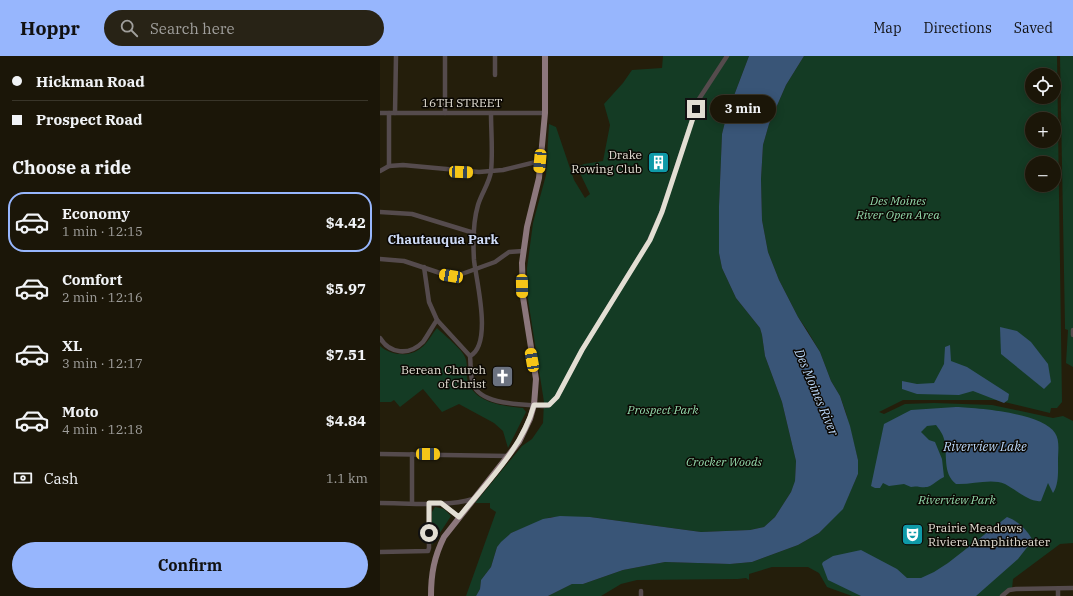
<!DOCTYPE html>
<meta charset="utf-8">
<style>
:root{--surface:#1b1608;--page:#282316;--text:#f1f3f6;--muted:#a09f9c;--line:#393529;--accent:#97b6fd}
body{margin:0;font-family:"IBM Plex Serif",serif;background:var(--page);color:var(--text);height:100vh;display:flex;flex-direction:column;font-size:15px;white-space:nowrap}
*{box-sizing:border-box;margin:0}
p{font-size:13px;color:var(--muted)}
.icon{flex:none;width:22px;height:22px;fill:none;stroke:currentColor;stroke-width:2;stroke-linecap:round;stroke-linejoin:round}
.map{position:relative;flex:1;overflow:hidden}
.sheet{display:flex;flex-direction:column;background:var(--surface);width:380px}
.sheet>*{flex:none}
.top-card{display:grid;align-content:center;height:88px;padding:0 12px;background:var(--surface)}
.controls{position:absolute;left:645px;top:12px;display:grid;gap:8px}
.controls a{display:grid;place-items:center;width:36px;height:36px;border-radius:50%;background:var(--surface);box-shadow:0 2px 10px #0003,0 0 0 1px var(--line);font-size:20px}
.end{position:absolute;width:18px;height:18px;margin:-9px;border:5px solid #e2ded3;background:#111;box-shadow:0 0 0 2px #111}
.from{border-radius:50%}
.bubble{position:absolute;height:28px;border-radius:14px;background:var(--surface);box-shadow:0 2px 10px #0003,0 0 0 1px var(--line);font-size:13px;font-weight:800;line-height:28px;text-align:center}
.car{position:absolute;width:12px;height:24px;margin:-12px -6px;border-radius:5px;box-shadow:0 0 3px 1px #0007;background:linear-gradient(#f5c518 24%,#345 0 40%,#f5c518 0 76%,#345 0 86%,#f5c518 0)}
.top-card b{display:flex;align-items:center;gap:14px;height:38px;font-size:15px}
.top-card b+b{border-top:1px solid var(--line)}
.top-card i{width:10px;height:10px;background:var(--text)}
ul{padding:0;list-style:none}
li{display:flex;align-items:center;gap:12px;height:60px;margin:0 8px 6px;padding:0 4px;border:2px solid transparent;border-radius:16px}
li div{flex:1}
li b{display:block;font-size:15px}
li em{font-style:normal;font-weight:800}
li.on{border-color:var(--accent)}
li>.icon{width:36px;height:36px;stroke-width:1.5}
h2{padding:0 12px;font-size:18px;line-height:48px}
.pay{display:flex;align-items:center;gap:10px;height:44px;padding:0 12px;font-size:15px}
.pay p{margin-inline-start:auto}
.button{display:flex;gap:8px;margin-top:auto;padding:8px 12px}
.button a{flex:1;height:46px;border-radius:24px;background:var(--accent);color:#111;font-size:16px;font-weight:800;line-height:46px;text-align:center}
header{display:flex;align-items:center;gap:24px;box-sizing:border-box;height:56px;padding:0 20px;background:var(--accent);color:#111}
header strong{font-size:19px}
nav{display:flex;gap:22px;margin-inline-start:auto;font-size:14px}
.search{width:280px;height:36px;background:var(--page);display:flex;align-items:center;gap:10px;box-sizing:border-box;padding:0 14px;border-radius:22px;color:var(--muted);font-size:15px}
main{display:flex;flex:1;min-height:0}
.map>svg:first-child{display:block}
</style>
<header>
<strong>Hoppr</strong>
<div class="search"><svg class="icon" aria-label="search" viewBox="0 0 24 24"><circle cx="10" cy="10" r="6"/><path d="M15 15l6 6"/></svg>Search here</div>
<nav><a>Map</a><a>Directions</a><a>Saved</a></nav>
</header>
<main>
<section class="sheet">
<div class="top-card">
<b><i class="from"></i>Hickman Road</b>
<b><i></i>Prospect Road</b>
</div>
<h2>Choose a ride</h2>
<ul>
<li class="on"><svg class="icon" aria-label="car" viewBox="0 0 24 24"><path d="M5 17H2v-5l4-1 3-4h7l3 4 3 1v5h-3M9 17h6M6 11h13"/><circle cx="7" cy="17" r="2"/><circle cx="17" cy="17" r="2"/></svg><div><b>Economy</b><p>1 min · 12:15</p></div><em>$4.42</em></li>
<li><svg class="icon" aria-label="car" viewBox="0 0 24 24"><path d="M5 17H2v-5l4-1 3-4h7l3 4 3 1v5h-3M9 17h6M6 11h13"/><circle cx="7" cy="17" r="2"/><circle cx="17" cy="17" r="2"/></svg><div><b>Comfort</b><p>2 min · 12:16</p></div><em>$5.97</em></li>
<li><svg class="icon" aria-label="car" viewBox="0 0 24 24"><path d="M5 17H2v-5l4-1 3-4h7l3 4 3 1v5h-3M9 17h6M6 11h13"/><circle cx="7" cy="17" r="2"/><circle cx="17" cy="17" r="2"/></svg><div><b>XL</b><p>3 min · 12:17</p></div><em>$7.51</em></li>
<li><svg class="icon" aria-label="car" viewBox="0 0 24 24"><path d="M5 17H2v-5l4-1 3-4h7l3 4 3 1v5h-3M9 17h6M6 11h13"/><circle cx="7" cy="17" r="2"/><circle cx="17" cy="17" r="2"/></svg><div><b>Moto</b><p>4 min · 12:18</p></div><em>$4.84</em></li>
</ul>
<div class="pay"><svg class="icon" aria-label="cash" viewBox="0 0 24 24"><path d="M3 7h18v10H3z"/><circle cx="12" cy="12" r="2"/></svg>Cash<p>1.1 km</p></div>
<div class="button"><a>Confirm</a></div>
</section>
<div class="map">
<svg width="693" height="540" viewBox="0 0 693 540">
<rect width="100%" height="100%" fill="#241e0b"/>
<!-- green -->
<g fill="#143b24" fill-rule="evenodd">
<path d="M283 0H369L347 58 342 78 339 150V197L342 212 356 242 380 272 382 279 385 300 402 346 416 405 415 426 411 436 395 461 384 471 370 474 321 476 210 461H171L131 477 117 491 111 511 101 524 100 533 96 540H86L116 456 110 452V447H95L142 390 152 383 163 367 164 346 147 237V212L153 167 166 119 169 68 176 71 194 124 205 142 210 138 197 111 204 108 223 105 230 69 224 48 243 27 252 14 282 12Z"/>
<path d="M424 0H677L682 346 677 352H671L670 357 616 344H523L499 356 504 358 525 348 554 347 612 349 673 362 683 360 693 365V487L680 488 633 523 632 533 622 540H472L447 531 439 517 428 511H392L369 518V524L366 522 358 523 257 524 241 528 221 540H168L192 528H203L243 514 285 506 350 508 372 506 418 489 439 477 463 452 478 418V404L466 357 460 340 451 325 440 296 427 274 418 261 399 224 388 196 382 164 381 123 383 89 389 68 406 29ZM652 19H674V41H652ZM652 63H674V85H652ZM652 107H674V129H652Z"/>
<path d="M680 0H693V311L686 307 688 274 685 273V270Z"/>
<path d="M57 272C64 279 82 293 85 301 88 307 86 316 87 322 92 347 123 350 143 352L146 356 128 392 123 375 114 367 79 348 62 356 43 333 20 351 14 344 11 346H0V290C10 299 29 302 41 292 47 288 52 278 57 272Z"/>
<path d="M55 451 64 453 71 460 52 489V456Z"/>
</g>
<!-- water -->
<g fill="#395577">
<path d="M369 0H424L406 29 389 68 383 89 381 123 382 164 388 196 399 224 418 261 440 296 451 325 460 340 470 370 478 404V418L463 453 439 477 418 489 372 506 350 508 285 506 243 514 203 528H192L168 540H96L100 533 101 524 111 511 117 491 121 486 131 477 163 463 180 460 210 461 321 476 370 474 384 471 395 461 411 436 415 425 416 405 402 346 385 300 382 279 380 272 356 242 342 212 339 197V150L342 78 347 58Z"/>
<path d="M620 271 637 275 651 286 668 308 671 326 664 333 621 298Z"/>
<path d="M570 289 571 305 587 311 629 338 628 344 624 347 593 335 579 339 537 338 522 333V325L537 328 554 327 564 308 565 291Z"/>
<path d="M576 351C599 352 663 357 675 377 680 384 678 396 678 404 678 416 679 428 673 437L668 427 661 445C650 447 635 433 625 428 611 422 591 429 576 428 562 417 568 398 564 383 563 378 559 373 556 369L547 370 541 376 549 384 555 386 562 403 564 421C559 423 554 428 550 430 544 433 537 429 531 431L524 428 509 430 503 427 500 432H495L491 430 504 368 531 354Z"/>
<path d="M627 461C638 465 646 473 652 483V485L638 503 596 540H481L448 524 442 508 443 506 453 500 481 494 517 513 527 522H541L554 516 568 507Z"/>
</g>
<g fill="none" stroke-linecap="round" stroke-linejoin="round">
<!-- minor -->
<g stroke="#554b4d" stroke-width="4.5">
<path d="M115 0V19"/>
<path d="M0 57H165"/>
<path d="M15 57 16 0"/>
<path d="M65 57V0"/>
<path d="M9 110V57"/>
<path d="M0 115 9 110 23 109 99 116 123 114 160 105"/>
<path d="M0 156 32 158 94 177"/>
<path d="M0 203 24 205 63 218 79 219 115 206 129 196 143 195"/>
<path d="M44 211 49 246 57 264 90 300C91 309 90 320 93 328 101 350 145 348 164 350L169 349 177 341 202 294 269 185 282 155 319 43 347 0"/>
<path d="M693 274V279"/>
<path d="M0 282C10 298 29 300 43 286 48 279 52 271 57 264"/>
<path d="M90 300C113 288 96 224 94 204 93 187 93 166 98 149 101 138 110 126 111 115 113 96 111 76 111 57"/>
<path d="M0 398 128 400"/>
<path d="M32 398V447"/>
<path d="M0 447C27 447 68 451 93 443"/>
<path d="M61 447 79 461"/>
<path d="M0 496 48 495 49 492V447"/>
<path d="M678 533V540"/>
<path d="M261 535V540"/>
<path d="M622 540 629 534 636 533 693 532"/>
</g>
<!-- major -->
<path stroke="#8c777c" stroke-width="6" d="M51 540C51 518 54 501 64 481L139 386 150 363 154 349 156 323 143 241 142 207 147 171 159 122 165 57V0"/>
</g>
<g fill="none" stroke-linecap="round" stroke-linejoin="round">
<!-- route -->
<path stroke="#e2ded3" stroke-width="5" d="M49 477V447H61L79 461C107 426 142 393 154 349H169L177 341 202 294 270 184 282 156 316 53"/>
</g>
<!-- icons -->
<defs>
<symbol id="building-square" viewBox="-11 -11 22 22"><rect x="-9" y="-9" width="18" height="18" rx="4" fill="#0f9aa8" stroke="#0b0803"/><path d="M-4-6H4V6H1V3H-1V6H-4ZM-2.5-4.3h1.7v1.8h-1.7ZM.8-4.3h1.7v1.8H.8ZM-2.5-1h1.7V.8h-1.7ZM.8-1h1.7V.8H.8Z" fill="#fff"/></symbol>
<symbol id="church-square" viewBox="-11 -11 22 22"><rect x="-9" y="-9" width="18" height="18" rx="4" fill="#6b7280" stroke="#0b0803"/><path d="M-1.2-6h2.4v3.5h3.3v2.4h-3.3V6h-2.4V-.1h-3.3v-2.4h3.3Z" fill="#fff"/></symbol>
<symbol id="theatre-square" viewBox="-11 -11 22 22"><rect x="-9" y="-9" width="18" height="18" rx="4" fill="#0f9aa8" stroke="#0b0803"/><path d="M-5-5.5Q0-4 5-5.5V0Q5 5 0 6Q-5 5-5 0ZM-3.3-2.5H-1v1.5H-3.3ZM1-2.5H3.3v1.5H1ZM-2.8 1Q0 5.5 2.8 1Z" fill="#fff"/></symbol>
</defs>
<g fill-rule="evenodd">
<use href="#building-square" x="266" y="94" width="25" height="25"/>
<use href="#church-square" x="110" y="308" width="25" height="25"/>
<use href="#theatre-square" x="520" y="466" width="25" height="25"/>
</g>
<g text-anchor="middle" stroke-width="3" stroke-linejoin="round" paint-order="stroke">
<!-- street labels -->
<g font-size="12" fill="#e2ded3" stroke="#0b0803">
<text x="82" y="51">16TH STREET</text>
</g>
<!-- poi labels -->
<g font-size="12" fill="#e2ded3" stroke="#0b0803" text-anchor="end">
<text x="262" y="103">Drake<tspan x="262" dy="14">Rowing Club</tspan></text>
<text x="106" y="318">Berean Church<tspan x="106" dy="14">of Christ</tspan></text>
<text x="548" y="476" text-anchor="start">Prairie Meadows<tspan x="548" dy="14">Riviera Amphitheater</tspan></text>
</g>
<!-- park labels -->
<g font-size="12" font-style="italic" fill="#94daac" stroke="#0b0803">
<text x="518" y="149">Des Moines<tspan x="518" dy="14">River Open Area</tspan></text>
<text x="283" y="358">Prospect Park</text>
<text x="344" y="410">Crocker Woods</text>
<text x="577" y="448">Riverview Park</text>
</g>
<!-- neighbourhood labels -->
<g font-size="13" font-weight="bold" fill="#cfdcf7" stroke="#0b0803">
<text x="63" y="188">Chautauqua Park</text>
</g>
<!-- water labels -->
<g font-size="13" font-style="italic" fill="#bbd8fb" stroke="#0b0803">
<text transform="translate(437 336) rotate(67)" y="5">Des Moines River</text>
<text x="605" y="395">Riverview Lake</text>
</g>
</g>
</svg>
<div class="controls">
<a><svg class="icon" aria-label="locate" viewBox="0 0 24 24"><circle cx="12" cy="12" r="6"/><path d="M12 2v4M12 18v4M2 12h4M18 12h4"/></svg></a>
<a>+</a>
<a>−</a>
</div>
<i class="end from" style="left:49px;top:477px"></i>
<i class="end" style="left:316px;top:53px"></i>
<div class="bubble" style="left:330px;top:39px;width:66px">3 min</div>
<i class="car" style="left:160px;top:105px;rotate:185deg"></i>
<i class="car" style="left:81px;top:116px;rotate:92deg"></i>
<i class="car" style="left:71px;top:220px;rotate:280deg"></i>
<i class="car" style="left:142px;top:230px;rotate:179deg"></i>
<i class="car" style="left:152px;top:304px;rotate:350deg"></i>
<i class="car" style="left:48px;top:398px;rotate:91deg"></i>
</div>
</main>
